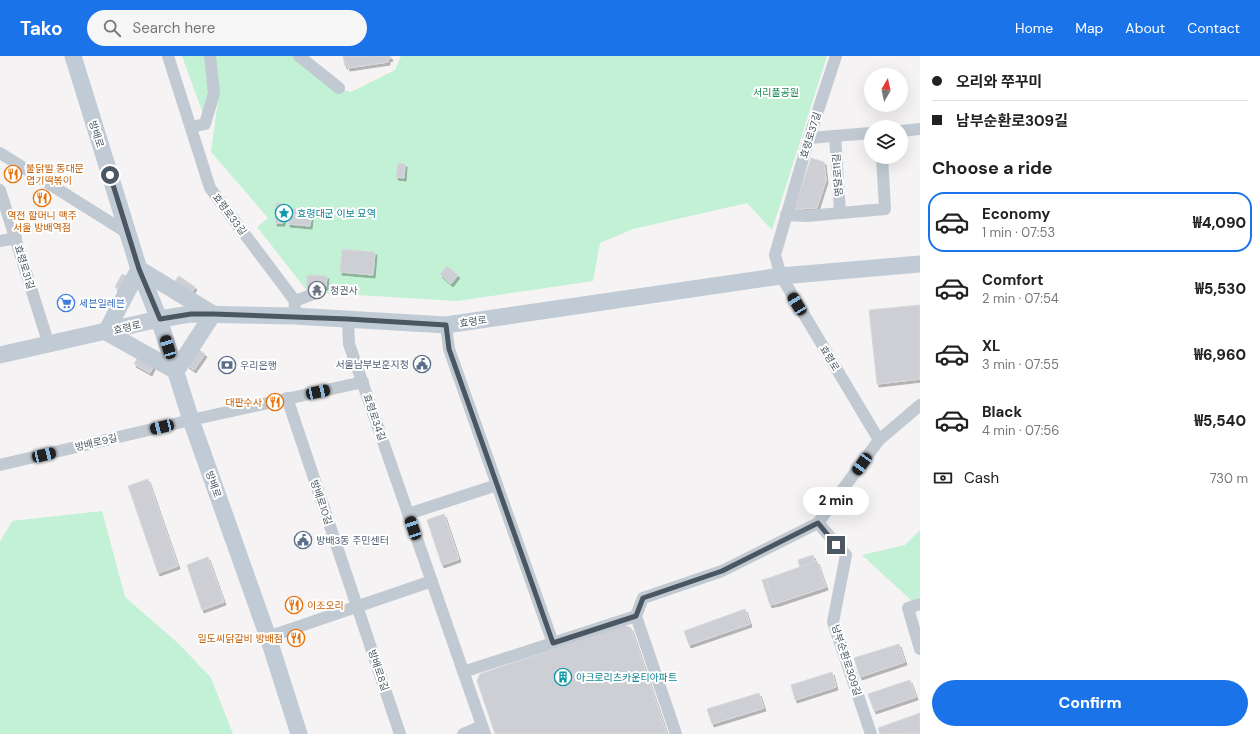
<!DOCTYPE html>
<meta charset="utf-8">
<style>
:root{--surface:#fff;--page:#f6f6f6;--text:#222;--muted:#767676;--line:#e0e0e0;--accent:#1a73e8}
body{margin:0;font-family:"DM Sans","Noto Sans KR",sans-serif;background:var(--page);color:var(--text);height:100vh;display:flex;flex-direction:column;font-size:15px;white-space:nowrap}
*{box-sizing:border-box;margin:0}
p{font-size:13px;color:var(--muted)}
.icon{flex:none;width:22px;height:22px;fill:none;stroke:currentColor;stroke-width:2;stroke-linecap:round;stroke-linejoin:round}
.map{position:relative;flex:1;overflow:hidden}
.sheet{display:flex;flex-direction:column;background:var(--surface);width:340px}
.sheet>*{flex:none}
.top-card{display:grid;align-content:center;height:88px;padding:0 12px;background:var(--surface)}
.needle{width:26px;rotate:9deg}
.controls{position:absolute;left:864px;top:12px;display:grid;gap:8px}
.controls a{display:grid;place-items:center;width:44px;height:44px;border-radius:50%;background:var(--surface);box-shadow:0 4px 16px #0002;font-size:20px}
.end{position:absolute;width:18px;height:18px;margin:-9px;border:5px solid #4a5661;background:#fff;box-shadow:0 0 0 2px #fff}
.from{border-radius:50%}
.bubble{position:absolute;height:28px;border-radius:14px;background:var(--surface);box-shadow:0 4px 16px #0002;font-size:13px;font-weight:800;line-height:28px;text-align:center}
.car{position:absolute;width:12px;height:24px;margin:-12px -6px;border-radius:5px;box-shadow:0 0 3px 1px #0007;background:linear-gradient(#222 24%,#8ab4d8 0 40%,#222 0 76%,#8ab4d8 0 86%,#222 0)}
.top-card b{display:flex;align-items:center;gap:14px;height:38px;font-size:15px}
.top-card b+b{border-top:1px solid var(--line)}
.top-card i{width:10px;height:10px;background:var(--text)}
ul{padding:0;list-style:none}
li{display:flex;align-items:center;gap:12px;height:60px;margin:0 8px 6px;padding:0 4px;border:2px solid transparent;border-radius:16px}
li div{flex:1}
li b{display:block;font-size:15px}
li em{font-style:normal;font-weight:800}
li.on{border-color:var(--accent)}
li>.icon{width:36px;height:36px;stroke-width:1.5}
h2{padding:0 12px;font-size:18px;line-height:48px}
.pay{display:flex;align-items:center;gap:10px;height:44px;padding:0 12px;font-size:15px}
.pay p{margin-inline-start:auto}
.button{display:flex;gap:8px;margin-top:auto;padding:8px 12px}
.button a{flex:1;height:46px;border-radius:24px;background:var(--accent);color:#fff;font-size:16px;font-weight:800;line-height:46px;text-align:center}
header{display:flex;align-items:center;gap:24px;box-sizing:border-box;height:56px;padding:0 20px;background:var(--accent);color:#fff}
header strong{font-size:19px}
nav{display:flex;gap:22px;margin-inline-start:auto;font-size:14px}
.search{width:280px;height:36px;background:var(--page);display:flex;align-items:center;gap:10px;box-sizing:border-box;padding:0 14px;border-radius:22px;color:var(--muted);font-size:15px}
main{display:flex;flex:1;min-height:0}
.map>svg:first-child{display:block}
</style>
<header>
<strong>Tako</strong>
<div class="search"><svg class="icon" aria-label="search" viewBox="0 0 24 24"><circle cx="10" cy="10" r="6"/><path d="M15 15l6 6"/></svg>Search here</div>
<nav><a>Home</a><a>Map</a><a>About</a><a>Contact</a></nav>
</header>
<main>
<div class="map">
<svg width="920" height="678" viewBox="0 0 920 678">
<defs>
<filter id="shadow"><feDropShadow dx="2" dy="3" stdDeviation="0" flood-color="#0004"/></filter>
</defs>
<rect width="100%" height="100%" fill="#f5f3f3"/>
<!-- green -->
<g fill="#c3f1d5">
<path d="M182 0H207L211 22 206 54 202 55Z"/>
<path d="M212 0H294L336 32 351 36 395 14 401 0H827L772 174 747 147 633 173 600 187 593 225 457 245 308 236 257 171 268 162 211 96 219 37Z"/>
<path d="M102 455 125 541 180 589 211 622 233 678H0V486L12 465Z"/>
<path d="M920 474V541L912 545 862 499 905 489Z"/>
</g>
<!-- building -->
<g fill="#cdcfd5" stroke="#d7d9de" filter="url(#shadow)">
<path d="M343 0H390L391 2 388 3V6L348 12 347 9 345 10Z"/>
<path d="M811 102 824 106 826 124 817 152 794 153Z"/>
<path d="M398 107 405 108 404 122 396 121Z"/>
<path d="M276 147 284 148 283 167H275Z"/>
<path d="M290 152 312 155 310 170 288 168Z"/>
<path d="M342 193 375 196 373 219 340 216Z"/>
<path d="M447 210 458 219 451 228 440 218Z"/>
<path d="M122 218 129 221 121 235 115 231Z"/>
<path d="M307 219 327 220 326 231H307Z"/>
<path d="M179 220 195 231 191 237 175 225Z"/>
<path d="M920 249V323L877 328 869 254Z"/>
<path d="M198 293 205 298 194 314 187 309Z"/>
<path d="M138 301 154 309 150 317 134 308Z"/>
<path d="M148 423 178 510 158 517 128 430Z"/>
<path d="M444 458 459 503 442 509 427 464Z"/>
<path d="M813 499 823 532 770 549 762 524 800 513 798 504Z"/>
<path d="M208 501 224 546 202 554 187 509Z"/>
<path d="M817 505 826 531 775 548 766 523Z"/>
<path d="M745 553 750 568 689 589 684 575Z"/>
<path d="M624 569 631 572 667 678H495L477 625 480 618Z"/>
<path d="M899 588 905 606 860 621 854 602Z"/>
<path d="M832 616 836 631 795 644 791 629Z"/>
<path d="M910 624 916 641 874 655 868 638Z"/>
<path d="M759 637 764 652 712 668 707 653Z"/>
<path d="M920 657V677L880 678 878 672Z"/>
</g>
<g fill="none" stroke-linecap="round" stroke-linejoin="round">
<!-- street -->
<g stroke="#c1cad2" stroke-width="12">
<path d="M168 0 210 132 295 245 294 260"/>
<path d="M299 0 339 32"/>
<path d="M836 0 809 82 775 199 781 220 879 384"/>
<path d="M191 71 205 68 214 37 210 0"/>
<path d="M901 75 920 73"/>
<path d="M835 80 840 157"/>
<path d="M809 82 871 77"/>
<path d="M0 97 129 178"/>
<path d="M0 134 49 289"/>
<path d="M786 159 807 160 885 153 882 101"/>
<path d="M0 185 16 182"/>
<path d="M295 245 316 237 317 234"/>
<path d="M348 263 349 288 485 678"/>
<path d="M446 269 449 293 553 587"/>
<path d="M287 342 400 678"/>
<path d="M0 409 191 364 363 326"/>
<path d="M408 458 497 429"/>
<path d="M818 467 846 499 833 566 871 678"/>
<path d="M920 548 908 552 920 593"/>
<path d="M268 581 432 525"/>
<path d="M463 616 636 560"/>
<path d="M463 678 482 670"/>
<path d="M676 678 636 560 643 542 722 515 818 467 879 384 920 349"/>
</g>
<!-- secondary -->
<g stroke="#c1cbd6" stroke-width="17">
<path d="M73 0 139 213 159 263 191 364 268 581 299 678"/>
<path d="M139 213 213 258 176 315 106 276Z"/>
<path d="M0 299 159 263 191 258 294 260 446 269 781 220 920 208"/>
</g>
</g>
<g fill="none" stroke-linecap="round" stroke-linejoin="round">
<!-- route -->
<path stroke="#4a5661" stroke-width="5" d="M110 119 139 213 160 263 191 258H213L348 263 446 269 449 293 553 587 636 560 643 542 722 515 818 467 836 489"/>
</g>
<!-- icons -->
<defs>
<symbol id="restaurant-ring" viewBox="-11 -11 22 22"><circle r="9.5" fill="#fff" stroke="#e8710a" stroke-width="1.5"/><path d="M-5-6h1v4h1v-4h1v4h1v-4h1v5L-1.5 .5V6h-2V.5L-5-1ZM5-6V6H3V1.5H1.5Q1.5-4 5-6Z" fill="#e8710a"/></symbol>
<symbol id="sight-ring" viewBox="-11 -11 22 22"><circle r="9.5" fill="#fff" stroke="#0f9aa8" stroke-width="1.5"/><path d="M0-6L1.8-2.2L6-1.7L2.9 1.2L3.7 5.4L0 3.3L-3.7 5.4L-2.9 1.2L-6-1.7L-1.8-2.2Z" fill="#0f9aa8"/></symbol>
<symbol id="temple-ring" viewBox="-11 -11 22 22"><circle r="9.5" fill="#fff" stroke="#6b7280" stroke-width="1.5"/><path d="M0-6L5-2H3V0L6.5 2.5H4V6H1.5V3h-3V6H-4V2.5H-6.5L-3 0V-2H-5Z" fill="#6b7280"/></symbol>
<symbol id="supermarket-ring" viewBox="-11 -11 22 22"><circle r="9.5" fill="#fff" stroke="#3f7fe0" stroke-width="1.5"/><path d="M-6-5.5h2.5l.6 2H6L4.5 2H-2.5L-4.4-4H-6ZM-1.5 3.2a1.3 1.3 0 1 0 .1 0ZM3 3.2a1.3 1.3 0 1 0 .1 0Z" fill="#3f7fe0"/></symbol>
<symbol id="civic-ring" viewBox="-11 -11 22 22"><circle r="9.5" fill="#fff" stroke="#5c6f8a" stroke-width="1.5"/><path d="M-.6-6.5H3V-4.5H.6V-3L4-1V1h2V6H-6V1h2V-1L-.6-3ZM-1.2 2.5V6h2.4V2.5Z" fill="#5c6f8a"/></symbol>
<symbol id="bank-ring" viewBox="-11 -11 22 22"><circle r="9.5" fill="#fff" stroke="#5c6f8a" stroke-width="1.5"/><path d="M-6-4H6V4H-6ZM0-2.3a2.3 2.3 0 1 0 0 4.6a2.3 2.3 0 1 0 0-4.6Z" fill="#5c6f8a"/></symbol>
<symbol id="building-ring" viewBox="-11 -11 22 22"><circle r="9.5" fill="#fff" stroke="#0f9aa8" stroke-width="1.5"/><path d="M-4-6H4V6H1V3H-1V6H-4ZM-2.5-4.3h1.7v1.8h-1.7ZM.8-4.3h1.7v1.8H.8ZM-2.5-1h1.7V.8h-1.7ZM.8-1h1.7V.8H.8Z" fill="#0f9aa8"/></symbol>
</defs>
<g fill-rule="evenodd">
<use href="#restaurant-ring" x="3" y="108" width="20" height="20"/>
<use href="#restaurant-ring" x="32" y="132" width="20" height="20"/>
<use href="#sight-ring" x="274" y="147" width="20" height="20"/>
<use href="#temple-ring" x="307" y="224" width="20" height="20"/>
<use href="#supermarket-ring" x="56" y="237" width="20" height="20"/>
<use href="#civic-ring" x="412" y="298" width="20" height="20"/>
<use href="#bank-ring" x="217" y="299" width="20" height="20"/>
<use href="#restaurant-ring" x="265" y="336" width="20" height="20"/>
<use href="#civic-ring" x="293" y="474" width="20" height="20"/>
<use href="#restaurant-ring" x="284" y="539" width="20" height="20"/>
<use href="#restaurant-ring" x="286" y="572" width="20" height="20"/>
<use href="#building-ring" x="553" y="611" width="20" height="20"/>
</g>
<g text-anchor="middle" stroke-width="4" stroke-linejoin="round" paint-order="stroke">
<!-- park labels -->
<g font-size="10" fill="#17864f" stroke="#fff">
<text x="776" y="40">서리풀공원</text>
</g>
<!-- street labels -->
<g font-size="10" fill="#4a5661" stroke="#fff">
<text transform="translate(97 78) rotate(72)" y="4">방배로</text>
<text transform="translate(810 79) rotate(-73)" y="4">효령로37길</text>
<text transform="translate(837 119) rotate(-94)" y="4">명달로11길</text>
<text transform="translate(230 158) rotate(53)" y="4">효령로33길</text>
<text transform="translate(25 211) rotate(73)" y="4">효령로31길</text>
<text transform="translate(473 265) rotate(-8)" y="4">효령로</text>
<text transform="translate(127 271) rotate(-13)" y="4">효령로</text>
<text transform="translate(830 302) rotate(59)" y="4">효령로</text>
<text transform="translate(375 361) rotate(71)" y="4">효령로34길</text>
<text transform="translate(96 386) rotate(-13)" y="4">방배로9길</text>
<text transform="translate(214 428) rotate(71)" y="4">방배로</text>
<text transform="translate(322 446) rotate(71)" y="4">방배로10길</text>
<text transform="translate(847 604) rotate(72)" y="4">남부순환로309길</text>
<text transform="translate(379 614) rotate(71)" y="4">방배로8길</text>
</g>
<!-- food labels -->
<g font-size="10" fill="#c56008" stroke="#fff" text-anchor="start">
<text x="26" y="116">불닭발 동대문<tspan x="26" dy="12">엽기떡볶이</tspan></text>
<text x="42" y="163" text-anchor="middle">역전 할머니 맥주<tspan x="42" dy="12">서울 방배역점</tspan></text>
<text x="262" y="350" text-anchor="end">대판수사</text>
<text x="307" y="553">이조오리</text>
<text x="283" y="586" text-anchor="end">일도씨닭갈비 방배점</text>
</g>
<!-- culture labels -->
<g font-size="10" fill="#0d838f" stroke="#fff" text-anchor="start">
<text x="297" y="161">효령대군 이보 묘역</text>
<text x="576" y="625">아크로리츠카운티아파트</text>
</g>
<!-- worship labels -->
<g font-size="10" fill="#5b616d" stroke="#fff" text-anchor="start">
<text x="330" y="238">청권사</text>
</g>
<!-- shop labels -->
<g font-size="10" fill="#366cbe" stroke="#fff" text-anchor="start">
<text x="79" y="251">세븐일레븐</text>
</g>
<!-- service labels -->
<g font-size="10" fill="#4e5e75" stroke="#fff" text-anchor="start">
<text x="409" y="312" text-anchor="end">서울남부보훈지청</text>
<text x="240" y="313">우리은행</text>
<text x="316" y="488">방배3동 주민센터</text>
</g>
</g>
</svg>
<div class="controls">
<a><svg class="needle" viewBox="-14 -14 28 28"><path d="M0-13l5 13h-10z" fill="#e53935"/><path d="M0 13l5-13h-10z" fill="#767676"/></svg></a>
<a><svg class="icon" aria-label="layers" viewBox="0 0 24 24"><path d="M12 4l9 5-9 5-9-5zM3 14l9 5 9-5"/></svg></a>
</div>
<i class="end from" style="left:110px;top:119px"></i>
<i class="end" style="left:836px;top:489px"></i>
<div class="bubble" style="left:803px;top:431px;width:66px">2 min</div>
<i class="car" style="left:797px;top:248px;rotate:329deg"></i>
<i class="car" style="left:168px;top:291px;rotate:343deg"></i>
<i class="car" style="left:318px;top:336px;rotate:78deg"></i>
<i class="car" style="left:162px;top:371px;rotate:257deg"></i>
<i class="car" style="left:44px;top:399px;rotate:77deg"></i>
<i class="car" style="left:862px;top:408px;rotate:216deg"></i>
<i class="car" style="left:413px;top:472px;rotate:341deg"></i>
</div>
<section class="sheet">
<div class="top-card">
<b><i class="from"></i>오리와 쭈꾸미</b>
<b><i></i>남부순환로309길</b>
</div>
<h2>Choose a ride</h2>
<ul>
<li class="on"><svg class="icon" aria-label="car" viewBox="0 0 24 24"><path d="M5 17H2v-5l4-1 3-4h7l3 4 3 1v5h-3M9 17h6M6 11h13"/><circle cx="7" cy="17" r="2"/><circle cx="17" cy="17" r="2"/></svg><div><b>Economy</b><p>1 min · 07:53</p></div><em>₩4,090</em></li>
<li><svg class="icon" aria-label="car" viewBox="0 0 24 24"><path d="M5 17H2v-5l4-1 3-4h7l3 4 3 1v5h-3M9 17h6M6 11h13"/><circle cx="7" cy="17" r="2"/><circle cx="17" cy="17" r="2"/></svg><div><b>Comfort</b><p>2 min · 07:54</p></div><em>₩5,530</em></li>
<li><svg class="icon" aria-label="car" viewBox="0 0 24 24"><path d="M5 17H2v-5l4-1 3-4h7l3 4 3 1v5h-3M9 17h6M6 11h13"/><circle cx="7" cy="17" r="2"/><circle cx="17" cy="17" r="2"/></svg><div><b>XL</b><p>3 min · 07:55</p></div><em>₩6,960</em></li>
<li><svg class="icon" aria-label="car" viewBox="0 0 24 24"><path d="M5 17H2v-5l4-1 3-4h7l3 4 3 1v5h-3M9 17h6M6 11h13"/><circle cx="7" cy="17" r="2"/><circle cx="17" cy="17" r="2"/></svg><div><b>Black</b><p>4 min · 07:56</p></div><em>₩5,540</em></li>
</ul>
<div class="pay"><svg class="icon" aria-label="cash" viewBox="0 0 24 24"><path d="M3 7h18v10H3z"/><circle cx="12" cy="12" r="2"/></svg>Cash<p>730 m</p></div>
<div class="button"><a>Confirm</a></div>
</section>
</main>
